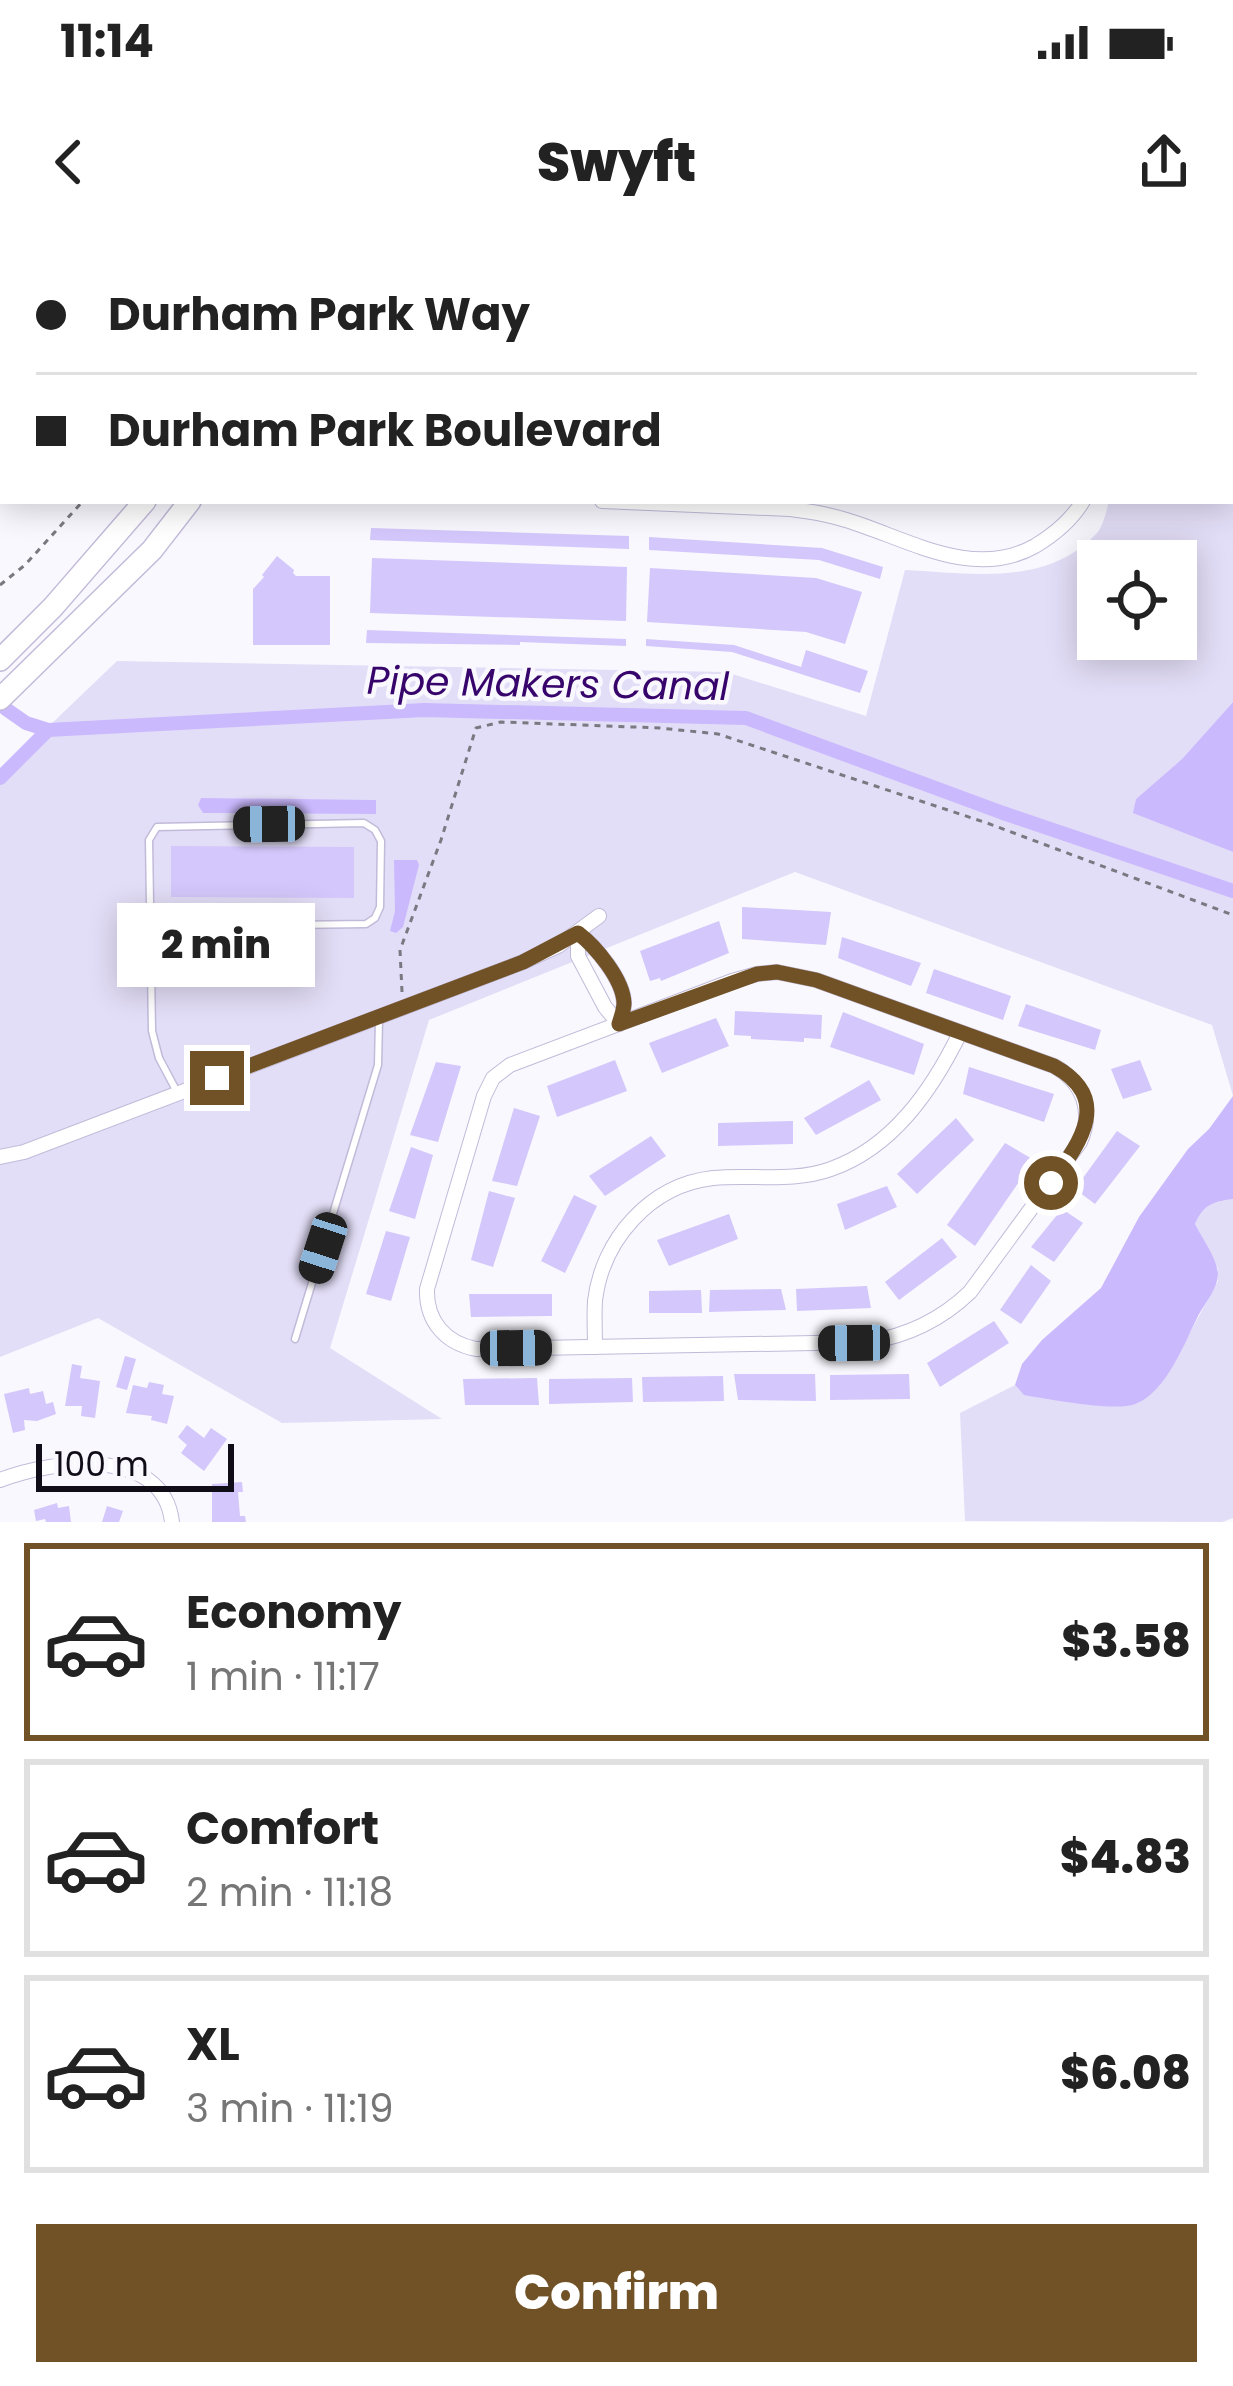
<!DOCTYPE html>
<meta charset="utf-8">
<style>
:root{--surface:#fff;--page:#f2f2f2;--text:#222;--muted:#767676;--line:#e0e0e0;--accent:#705226}
body{margin:0;font-family:Poppins,sans-serif;background:var(--page);color:var(--text);height:100vh;display:flex;flex-direction:column;font-size:45px;white-space:nowrap}
*{box-sizing:border-box;margin:0}
p{font-size:39px;color:var(--muted)}
.icon{flex:none;width:66px;height:66px;fill:none;stroke:currentColor;stroke-width:2;stroke-linecap:round;stroke-linejoin:round}
.map{position:relative;height:1282px;overflow:hidden}
.details{display:flex;flex-direction:column;background:var(--surface);flex:1}
.details>*{flex:none}
.banner{position:absolute;left:0px;top:0px;width:1233px;height:264px;box-shadow:0 6px 30px #0003;display:grid;align-content:center;height:264px;padding:0 36px;background:var(--surface)}
.tools{position:absolute;left:1077px;top:300px;display:grid;gap:24px}
.tools a{display:grid;place-items:center;width:120px;height:120px;border-radius:0px;background:var(--surface);box-shadow:0 6px 30px #0003;font-size:60px}
.scale{position:absolute;left:36px;bottom:30px;width:198px;box-sizing:border-box;padding-left:12px;border:6px solid #100d18;border-top:0;font-size:33px;line-height:42px;white-space:nowrap;color:#100d18;-webkit-text-stroke:9px #f9f8fe;paint-order:stroke}
.end{position:absolute;width:54px;height:54px;margin:-27px;border:15px solid #705226;background:#fff;box-shadow:0 0 0 6px #fff}
.from{border-radius:50%}
.bubble{position:absolute;height:84px;border-radius:0px;background:var(--surface);box-shadow:0 6px 30px #0003;font-size:39px;font-weight:800;line-height:84px;text-align:center}
.car{position:absolute;width:36px;height:72px;margin:-36px -18px;border-radius:15px;box-shadow:0 0 9px 3px #0007;background:linear-gradient(#222 24%,#8ab4d8 0 40%,#222 0 76%,#8ab4d8 0 86%,#222 0)}
.banner b{display:flex;align-items:center;gap:42px;height:114px;font-size:45px}
.banner b+b{border-top:3px solid var(--line)}
.banner i{width:30px;height:30px;background:var(--text)}
ul{padding:21px 0 0;list-style:none}
li{display:flex;align-items:center;gap:36px;height:198px;margin:0 24px 18px;padding:0 12px;border:6px solid var(--line);border-radius:0px}
li div{flex:1}
li b{display:block;font-size:45px}
li em{font-style:normal;font-weight:800}
li.active{border-color:var(--accent)}
li>.icon{width:108px;height:108px;stroke-width:1.5}
.button{display:flex;gap:24px;margin-top:auto;padding:24px 36px}
.button a{flex:1;height:138px;border-radius:0px;background:var(--accent);color:#fff;font-size:48px;font-weight:800;line-height:138px;text-align:center}
.status{display:flex;justify-content:space-between;align-items:center;height:84px;padding:0 60px;background:var(--surface);direction:ltr}
.status svg{height:33px;fill:currentColor}
header{display:flex;justify-content:space-between;align-items:center;height:156px;padding:0 36px;background:var(--surface);font-size:54px;font-weight:800}
.map>svg:first-child{display:block}
</style>
<div class="status"><b>11:14</b><svg viewBox="0 0 49 12"><path d="M0 12V9h3v3zM5 12V6h3v6zM10 12V3h3v9zM15 12V0h3v12zM26 1h20v11H26zM47 4h2v5h-2z"/></svg></div>
<header><svg class="icon" aria-label="back" viewBox="0 0 24 24"><path d="M15 5l-7 7 7 7"/></svg>Swyft<svg class="icon" aria-label="share" viewBox="0 0 24 24"><path d="M12 15V3M7 8l5-5 5 5M5 13v7h14v-7"/></svg></header>
<div class="map">
<svg width="1233" height="1282" viewBox="0 0 1233 1282">
<rect width="100%" height="100%" fill="#f9f8fe"/>
<!-- green -->
<g fill="#e3def7" fill-rule="evenodd">
<path d="M1230 244 1233 245V462L1182 519 1136 559 1134 572 1233 612V856L1212 785 795 632 429 780 330 1108 442 1179 282 1183 98 1078 0 1117V533L117 421 726 432 866 476 905 330C969 333 1045 347 1095 295 1103 288 1106 272 1109 261H1230ZM1098 321H1176V399H1098Z"/>
<path d="M1233 959V1278L1222 1282 965 1281 960 1173 1015 1145 1025 1155 1112 1166 1187 1098 1218 1041V1029L1195 984C1204 964 1213 962 1233 959Z"/>
</g>
<!-- water -->
<g fill="#cbb9fe">
<path d="M1233 462V612L1133 573 1136 559 1182 519Z"/>
<path d="M201 558 376 560V574L203 573 198 565Z"/>
<path d="M394 620H417L419 625 403 687 396 693 390 691 395 671Z"/>
<path d="M1233 856V959C1213 962 1204 964 1195 984 1202 998 1217 1018 1218 1034 1218 1048 1205 1063 1198 1076 1185 1102 1166 1153 1135 1164 1116 1172 1047 1159 1024 1155L1015 1145 1022 1124 1042 1100 1101 1048 1139 977 1188 909 1209 889Z"/>
</g>
<g fill="none" stroke-linecap="round" stroke-linejoin="round">
<!-- canal -->
<g stroke="#cbb9fe" stroke-width="14">
<path d="M6 469 26 483 48 490 424 470 746 478 1003 573 1233 651"/>
<path d="M0 538 48 490"/>
</g>
</g>
<!-- building -->
<g fill="#d4c7fb">
<path d="M371 288 629 296V309L370 300Z"/>
<path d="M649 297 822 308 883 327 880 339 819 320 649 310Z"/>
<path d="M277 316 294 330 293 333 296 336H330V405H253V349L264 337 262 335Z"/>
<path d="M372 318 627 327 626 381 370 373Z"/>
<path d="M650 328 816 338 862 352 845 404 806 392 647 382Z"/>
<path d="M367 390 626 399V406L520 402V405L366 403Z"/>
<path d="M646 399 734 405 801 427 806 410 868 431 860 453 732 412 646 406Z"/>
<path d="M171 606 354 607V658L171 657Z"/>
<path d="M742 667 831 672 826 705 742 699Z"/>
<path d="M719 681 729 713 661 741 660 738 650 741 640 711Z"/>
<path d="M842 697 921 723 911 746 838 718Z"/>
<path d="M934 729 1011 756 1003 780 926 753Z"/>
<path d="M1026 764 1101 790 1095 810 1018 786Z"/>
<path d="M735 771 822 775 821 799 804 798V802L751 799V796L734 795Z"/>
<path d="M843 772 924 804 914 835 830 807Z"/>
<path d="M716 778 729 806 662 833 649 803Z"/>
<path d="M615 820 627 851 557 877 547 846Z"/>
<path d="M1140 820 1152 850 1123 859 1111 829Z"/>
<path d="M436 822 461 826 438 902 410 895Z"/>
<path d="M969 827 1054 854 1044 882 963 854Z"/>
<path d="M869 840 881 860 816 895 804 878Z"/>
<path d="M514 868 540 876 517 946 492 941Z"/>
<path d="M956 878 974 900 917 954 897 934Z"/>
<path d="M793 881V904L718 906V883Z"/>
<path d="M1117 891 1140 906 1095 964 1075 949Z"/>
<path d="M651 896 666 916 605 956 589 936Z"/>
<path d="M1005 903 1034 920 975 1006 947 985Z"/>
<path d="M411 907 433 915 415 979 389 971Z"/>
<path d="M887 946 897 967 845 990 837 964Z"/>
<path d="M489 951 515 958 493 1027 471 1020Z"/>
<path d="M574 955 597 966 565 1033 541 1021Z"/>
<path d="M1062 969 1083 983 1054 1022 1031 1007Z"/>
<path d="M729 974 738 999 669 1026 657 1000Z"/>
<path d="M386 991 410 997 391 1061 366 1054Z"/>
<path d="M942 998 957 1017 899 1060 885 1042Z"/>
<path d="M1031 1025 1051 1041 1021 1084 1000 1070Z"/>
<path d="M867 1046 871 1068 797 1071 796 1049Z"/>
<path d="M781 1049 786 1070 709 1072 710 1050Z"/>
<path d="M701 1050 702 1073H649V1051Z"/>
<path d="M469 1054H552V1076L471 1077Z"/>
<path d="M994 1081 1009 1103 940 1147 927 1123Z"/>
<path d="M125 1116 136 1119 127 1150 116 1147Z"/>
<path d="M72 1124 82 1126 80 1138 100 1141 95 1178 81 1176 82 1166H65Z"/>
<path d="M734 1134H815L816 1161 738 1160Z"/>
<path d="M909 1134 910 1159 830 1160V1135Z"/>
<path d="M723 1136 724 1161 643 1162 642 1137Z"/>
<path d="M537 1138 539 1165H465L463 1139Z"/>
<path d="M632 1138 633 1162 549 1164V1139Z"/>
<path d="M149 1142 164 1145 162 1154 174 1156 167 1184 151 1180 152 1176 126 1173 133 1145 147 1148Z"/>
<path d="M29 1148 30 1154 43 1151 46 1164 53 1162 56 1174 37 1181 24 1180 25 1190 13 1193 4 1154Z"/>
<path d="M187 1185 204 1198 211 1188 227 1199 204 1231 181 1213 187 1205 178 1197Z"/>
<path d="M242 1242 243 1252H238L240 1276H245L246 1282H212V1244Z"/>
<path d="M57 1263 58 1268 69 1266 71 1282H46L45 1279 36 1281 34 1270Z"/>
<path d="M107 1266 123 1271 119 1282H102Z"/>
</g>
<g fill="none" stroke-linecap="round" stroke-linejoin="round">
<defs>
<g id="lane">
<path d="M139 0 144 3"/>
<path d="M979 0 981 3"/>
<path d="M1178 0 1179 3"/>
<path d="M933 1 937 0"/>
<path d="M161 3 163 0"/>
<path d="M0 15 3 16"/>
<path d="M0 69 3 66"/>
<path d="M1230 115 1233 121"/>
<path d="M0 122 3 125"/>
<path d="M1230 226 1233 227"/>
<path d="M150 687 366 684 375 678 380 667 381 601 375 590 364 583 157 587 149 600 152 791 159 818 176 850"/>
<path d="M295 1099 378 825 379 780"/>
</g>
<g id="street">
<path d="M58 0 60 3"/>
<path d="M1022 0 1023 3"/>
<path d="M649 3V0"/>
<path d="M602 261 790 269C809 271 827 274 846 280 906 298 973 341 1035 306 1055 294 1071 281 1083 261"/>
<path d="M578 693C596 707 623 739 624 763 624 770 621 777 619 784"/>
<path d="M578 693V716L605 767 619 784"/>
<path d="M777 732 816 740 1054 826C1083 842 1094 871 1080 902L970 1052C941 1080 907 1096 868 1102L476 1109C445 1103 426 1081 427 1049L484 856 493 838 510 825 732 741 757 734Z"/>
<path d="M0 917 24 912 523 722 558 706 599 676"/>
<path d="M595 1107C595 1092 594 1076 595 1061 602 1000 650 945 713 938 752 934 792 943 831 929 893 907 932 850 960 793"/>
<path d="M0 1240C51 1220 163 1205 172 1282"/>
</g>
<g id="primary">
<path d="M312 3 313 0"/>
<path d="M366 3 368 0"/>
<path d="M0 420 53 367 145 261"/>
<path d="M0 459 152 310 190 261"/>
</g>
</defs>
<!-- lane casing -->
<use href="#lane" stroke="#c2bad9" stroke-width="9"/>
<!-- street casing -->
<use href="#street" stroke="#c2bad9" stroke-width="16"/>
<!-- primary casing -->
<use href="#primary" stroke="#c2bad9" stroke-width="24"/>
<!-- path -->
<g stroke="#7a7880" stroke-width="3" stroke-dasharray="6 6" stroke-linecap="butt">
<path d="M266 3 268 0"/>
<path d="M0 345 25 325 83 261"/>
<path d="M402 752 400 710 441 600 476 488 501 482 660 488 718 494 987 583 1233 675"/>
</g>
<!-- lane -->
<use href="#lane" stroke="#fff" stroke-width="6"/>
<!-- street -->
<use href="#street" stroke="#fff" stroke-width="14"/>
<!-- primary -->
<use href="#primary" stroke="#fff" stroke-width="21"/>
</g>
<g fill="none" stroke-linecap="round" stroke-linejoin="round">
<!-- route -->
<path stroke="#705226" stroke-width="15" d="M217 838 523 722 578 693C596 707 623 739 624 763 624 770 621 777 619 784L757 734 777 732 816 740 1054 826C1114 859 1079 904 1051 943"/>
</g>
<g text-anchor="middle" stroke-width="9" stroke-linejoin="round" paint-order="stroke">
<!-- water labels -->
<g font-size="39" font-style="italic" fill="#36046b" stroke="#f9f8fe">
<text transform="translate(548 443) rotate(1)" y="14">Pipe Makers Canal</text>
</g>
</g>
</svg>
<div class="tools">
<a><svg class="icon" aria-label="locate" viewBox="0 0 24 24"><circle cx="12" cy="12" r="6"/><path d="M12 2v4M12 18v4M2 12h4M18 12h4"/></svg></a>
</div>
<div class="scale">100 m</div>
<i class="end from" style="left:1051px;top:943px"></i>
<i class="end" style="left:217px;top:838px"></i>
<div class="bubble" style="left:117px;top:663px;width:198px">2 min</div>
<i class="car" style="left:269px;top:584px;rotate:269deg"></i>
<i class="car" style="left:323px;top:1008px;rotate:198deg"></i>
<i class="car" style="left:854px;top:1103px;rotate:269deg"></i>
<i class="car" style="left:516px;top:1108px;rotate:89deg"></i>
<div class="banner">
<b><i class="from"></i>Durham Park Way</b>
<b><i></i>Durham Park Boulevard</b>
</div>
</div>
<section class="details">
<ul>
<li class="active"><svg class="icon" aria-label="car" viewBox="0 0 24 24"><path d="M5 17H2v-5l4-1 3-4h7l3 4 3 1v5h-3M9 17h6M6 11h13"/><circle cx="7" cy="17" r="2"/><circle cx="17" cy="17" r="2"/></svg><div><b>Economy</b><p>1 min · 11:17</p></div><em>$3.58</em></li>
<li><svg class="icon" aria-label="car" viewBox="0 0 24 24"><path d="M5 17H2v-5l4-1 3-4h7l3 4 3 1v5h-3M9 17h6M6 11h13"/><circle cx="7" cy="17" r="2"/><circle cx="17" cy="17" r="2"/></svg><div><b>Comfort</b><p>2 min · 11:18</p></div><em>$4.83</em></li>
<li><svg class="icon" aria-label="car" viewBox="0 0 24 24"><path d="M5 17H2v-5l4-1 3-4h7l3 4 3 1v5h-3M9 17h6M6 11h13"/><circle cx="7" cy="17" r="2"/><circle cx="17" cy="17" r="2"/></svg><div><b>XL</b><p>3 min · 11:19</p></div><em>$6.08</em></li>
</ul>
<div class="button"><a>Confirm</a></div>
</section>
